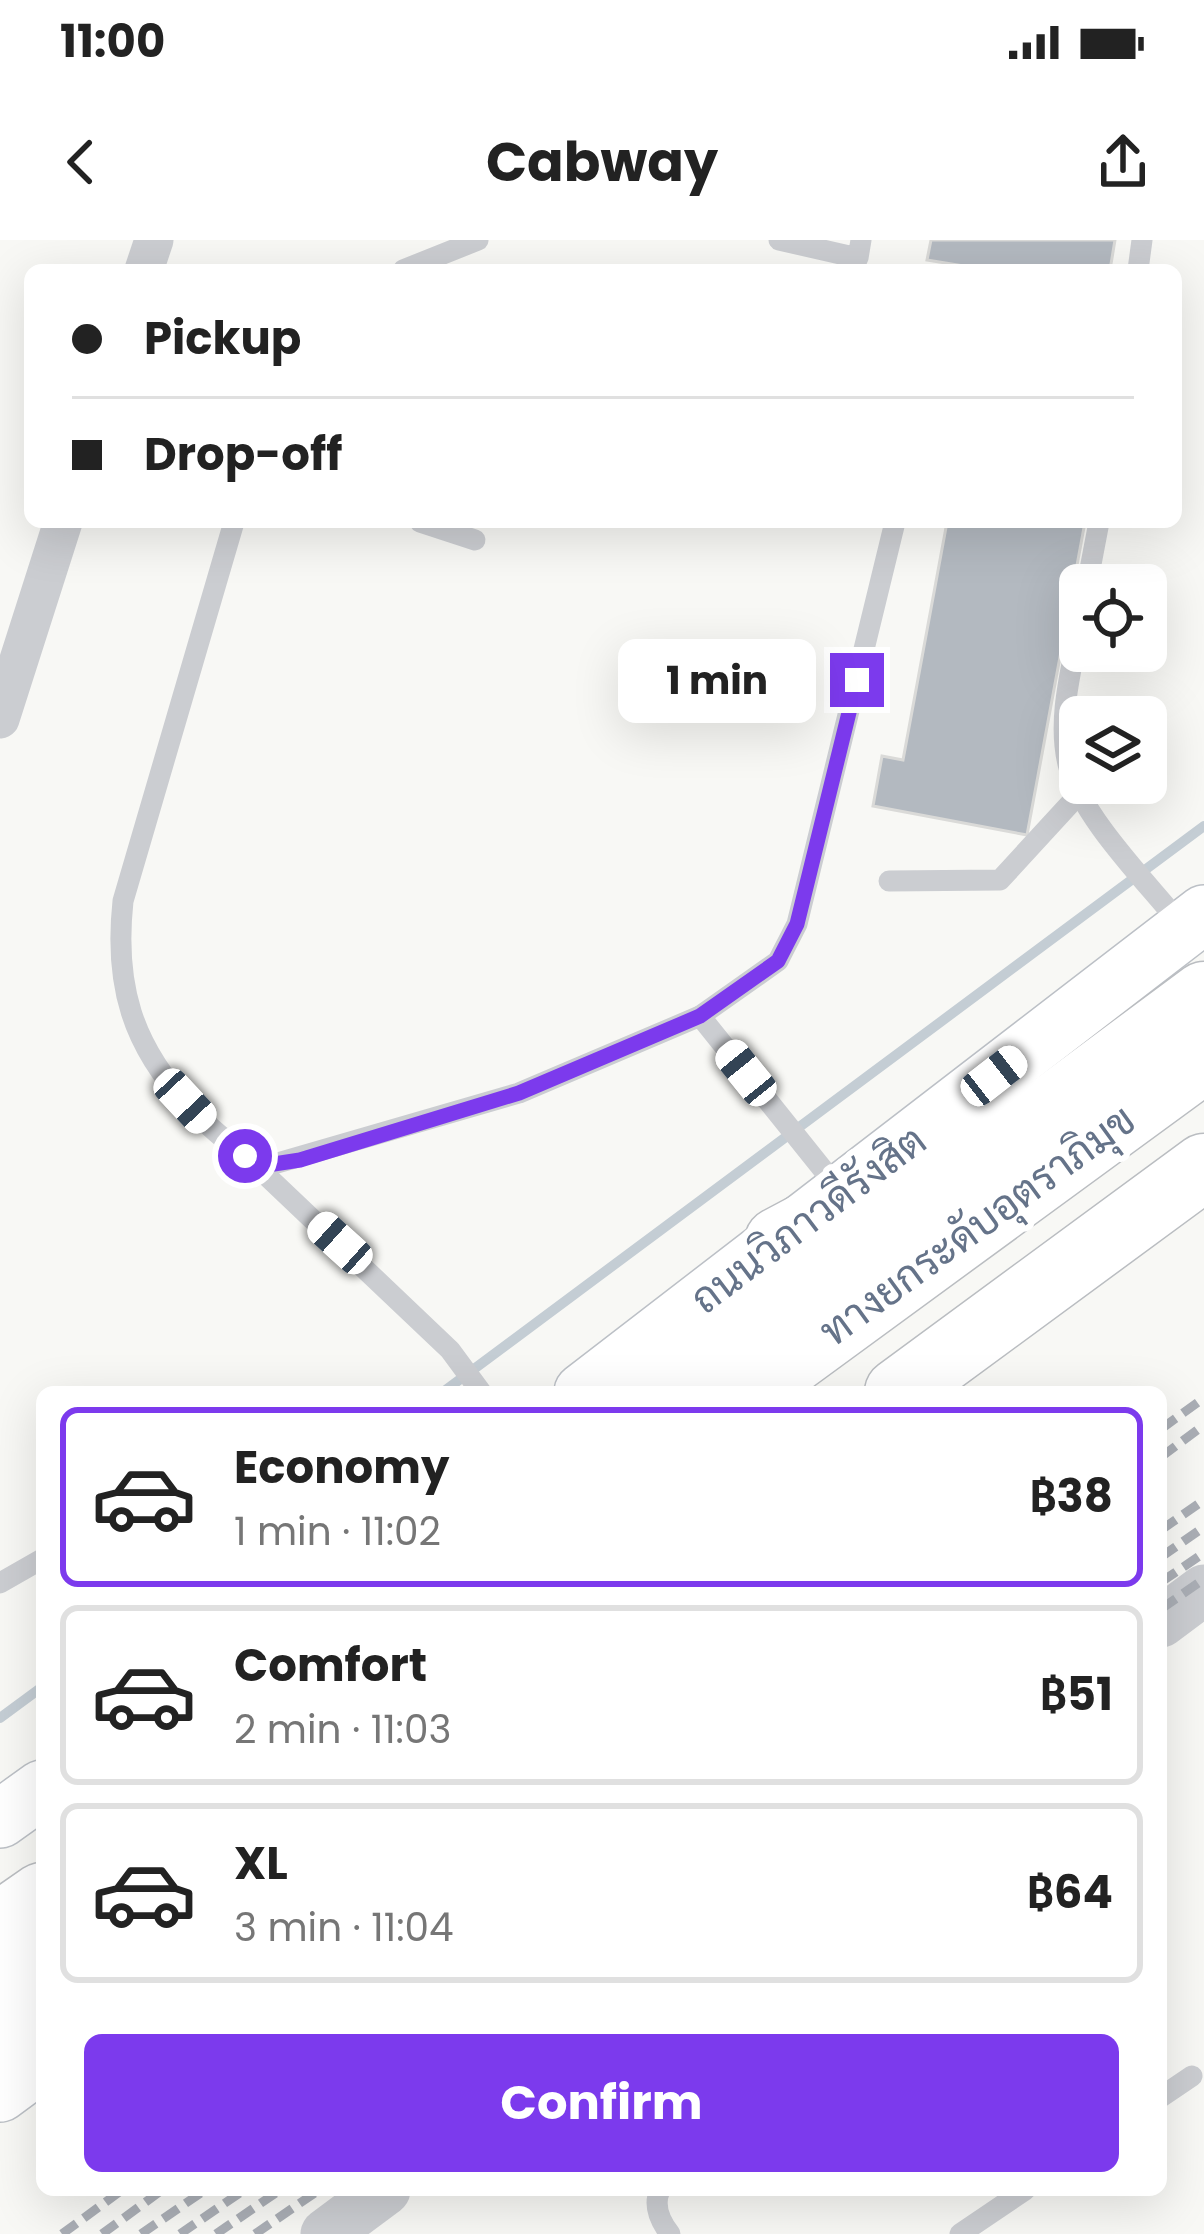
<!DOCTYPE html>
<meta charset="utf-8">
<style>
:root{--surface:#fff;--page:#f2f2f2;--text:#222;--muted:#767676;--line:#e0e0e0;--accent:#7c3aed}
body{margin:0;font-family:Poppins,Sarabun,sans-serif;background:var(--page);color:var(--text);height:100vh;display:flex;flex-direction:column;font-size:45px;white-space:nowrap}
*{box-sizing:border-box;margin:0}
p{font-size:39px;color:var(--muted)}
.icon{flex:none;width:66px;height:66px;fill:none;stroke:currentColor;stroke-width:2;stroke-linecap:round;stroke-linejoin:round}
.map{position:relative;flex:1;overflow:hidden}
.details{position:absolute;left:36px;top:1146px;width:1131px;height:810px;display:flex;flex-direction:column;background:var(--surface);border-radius:18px;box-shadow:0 12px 48px #0002}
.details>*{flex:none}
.top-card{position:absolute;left:24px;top:24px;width:1158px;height:264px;border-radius:18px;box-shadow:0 12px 48px #0002;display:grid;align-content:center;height:264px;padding:0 48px;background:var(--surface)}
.fabs{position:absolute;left:1059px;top:324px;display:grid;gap:24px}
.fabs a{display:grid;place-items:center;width:108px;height:108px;border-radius:18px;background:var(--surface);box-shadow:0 12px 48px #0002;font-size:60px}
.end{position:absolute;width:54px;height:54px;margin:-27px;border:15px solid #7c3aed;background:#fff;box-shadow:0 0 0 6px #fff}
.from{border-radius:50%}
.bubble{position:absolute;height:84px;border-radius:18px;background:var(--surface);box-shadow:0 12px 48px #0002;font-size:39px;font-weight:700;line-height:84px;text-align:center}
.car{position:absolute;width:36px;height:72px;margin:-36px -18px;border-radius:15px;box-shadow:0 0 9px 3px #0007;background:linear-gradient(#fff 24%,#345 0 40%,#fff 0 76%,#345 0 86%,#fff 0)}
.top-card b{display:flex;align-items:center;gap:42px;height:114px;font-size:45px}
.top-card b+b{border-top:3px solid var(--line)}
.top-card i{width:30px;height:30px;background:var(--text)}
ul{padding:21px 0 0;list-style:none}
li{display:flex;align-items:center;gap:36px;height:180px;margin:0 24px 18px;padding:0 24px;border:6px solid var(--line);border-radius:18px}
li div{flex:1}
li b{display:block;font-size:45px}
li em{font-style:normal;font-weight:700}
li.on{border-color:var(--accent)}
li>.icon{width:108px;height:108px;stroke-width:1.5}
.button{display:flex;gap:24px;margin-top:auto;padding:24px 48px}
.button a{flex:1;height:138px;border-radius:18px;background:var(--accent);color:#fff;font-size:48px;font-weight:700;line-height:138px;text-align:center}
.status{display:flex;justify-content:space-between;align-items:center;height:84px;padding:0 60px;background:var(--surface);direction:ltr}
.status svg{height:33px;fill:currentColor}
header{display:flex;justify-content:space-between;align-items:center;height:156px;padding:0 48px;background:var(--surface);font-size:54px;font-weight:700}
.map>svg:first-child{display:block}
</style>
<div class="status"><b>11:00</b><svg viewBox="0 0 49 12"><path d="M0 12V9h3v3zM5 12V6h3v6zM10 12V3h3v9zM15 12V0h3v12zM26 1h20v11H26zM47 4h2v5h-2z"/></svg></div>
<header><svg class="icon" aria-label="back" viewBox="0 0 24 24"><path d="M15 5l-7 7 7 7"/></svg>Cabway<svg class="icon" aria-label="share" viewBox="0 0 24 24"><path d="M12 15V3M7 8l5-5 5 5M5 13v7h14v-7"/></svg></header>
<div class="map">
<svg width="1204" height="1994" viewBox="0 0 1204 1994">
<rect width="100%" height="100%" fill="#f8f8f5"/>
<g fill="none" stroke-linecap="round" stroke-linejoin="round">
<!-- stream -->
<g stroke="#c4cdd4" stroke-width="10">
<path d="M443 1152 1204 586"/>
<path d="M0 1478 42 1447"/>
</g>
</g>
<!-- building -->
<g fill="#b3b9c0" stroke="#dadad8" stroke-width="3">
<path d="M931 0H1115L1110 30H988L927 20Z"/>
<path d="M947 282H1085L1027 595 873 566 882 516 903 520Z"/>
</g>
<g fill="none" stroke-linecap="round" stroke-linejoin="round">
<defs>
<g id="secondary">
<path d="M583 1152 1204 674"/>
<path d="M0 1579 42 1549"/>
<path d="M0 1853 42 1822"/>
</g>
<g id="trunk">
<path d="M778 1001 908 932"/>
<path d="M669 1152 1204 755"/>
<path d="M898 1152 1204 927"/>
<path d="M0 1809 42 1779"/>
</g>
<g id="motorway">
<path d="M749 1152 1204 819"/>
<path d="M0 1685 42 1656"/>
<path d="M0 1745 42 1714"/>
</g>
</defs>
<!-- secondary casing -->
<use href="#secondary" stroke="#bcc0c6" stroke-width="60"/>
<!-- trunk casing -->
<use href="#trunk" stroke="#babdc1" stroke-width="69"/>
<!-- motorway casing -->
<use href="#motorway" stroke="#babdc1" stroke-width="69"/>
<!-- service -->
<g stroke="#cbcdd1" stroke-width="21">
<path d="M779 0 858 18 861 0"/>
<path d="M403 30 478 0"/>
<path d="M1138 30 1142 0"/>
<path d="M234 282 123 661C114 745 132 806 190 867 216 894 238 914 274 924L519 853 700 776 841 952"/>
<path d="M420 282 475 300"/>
<path d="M1087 345 1099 282"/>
<path d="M1080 383C1072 428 1057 478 1068 524 1081 577 1147 642 1182 686"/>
<path d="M889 641 1000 640 1079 554"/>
<path d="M700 776 778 721 797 684 895 282"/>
<path d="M250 920 450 1110 481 1152"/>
<path d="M0 1343 42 1319"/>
<path d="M1161 1857 1192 1836"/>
<path d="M660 1950C653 1965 660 1981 670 1994"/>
<path d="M960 1994 1025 1950"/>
</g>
<!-- minor -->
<g stroke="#cbcdd1" stroke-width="39">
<path d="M144 30 154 0"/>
<path d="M0 479 63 282"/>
</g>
<!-- tertiary -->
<g stroke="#cbcdd1" stroke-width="51">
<path d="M1161 1382 1204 1350"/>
<path d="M326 1994 385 1950"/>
</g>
<!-- secondary -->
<use href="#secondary" stroke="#fff" stroke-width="57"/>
<!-- trunk -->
<use href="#trunk" stroke="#fff" stroke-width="66"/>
<!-- motorway -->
<use href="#motorway" stroke="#fff" stroke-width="66"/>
<!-- rail -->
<g stroke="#aaaeb5" stroke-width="9" stroke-dasharray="18 9" stroke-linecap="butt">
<path d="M1161 1189 1204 1158"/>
<path d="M1161 1217 1204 1185"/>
<path d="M1161 1290 1204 1260"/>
<path d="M1161 1317 1204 1287"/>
<path d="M1161 1342 1204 1313"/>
<path d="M1161 1369 1204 1339"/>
<path d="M62 1994 122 1950"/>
<path d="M102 1994 162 1950"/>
<path d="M141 1994 205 1950"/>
<path d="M180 1994 244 1950"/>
<path d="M216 1994 280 1950"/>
<path d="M255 1994 319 1950"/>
</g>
</g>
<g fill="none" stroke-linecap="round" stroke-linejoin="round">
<!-- route -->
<path stroke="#7c3aed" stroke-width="15" d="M245 916 274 924 300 920 519 853 700 776 778 721 797 684 857 440"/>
</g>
<g text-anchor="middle" stroke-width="12" stroke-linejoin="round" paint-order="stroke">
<!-- street labels -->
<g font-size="42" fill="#657389" stroke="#fff">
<text transform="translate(808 979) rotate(-37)" y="15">ถนนวิภาวดีรังสิต</text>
<text transform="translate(977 985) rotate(-36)" y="15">ทางยกระดับอุตราภิมุข</text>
</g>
</g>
</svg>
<div class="fabs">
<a><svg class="icon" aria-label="locate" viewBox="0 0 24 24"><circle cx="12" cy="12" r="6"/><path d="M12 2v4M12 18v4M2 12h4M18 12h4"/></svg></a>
<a><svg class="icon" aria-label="layers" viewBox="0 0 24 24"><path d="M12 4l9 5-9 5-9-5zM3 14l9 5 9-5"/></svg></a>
</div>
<i class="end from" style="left:245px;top:916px"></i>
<i class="end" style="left:857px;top:440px"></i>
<div class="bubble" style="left:618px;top:399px;width:198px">1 min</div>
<i class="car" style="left:746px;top:833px;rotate:321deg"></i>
<i class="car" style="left:994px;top:836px;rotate:52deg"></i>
<i class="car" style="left:185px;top:861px;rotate:137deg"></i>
<i class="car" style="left:340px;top:1003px;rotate:312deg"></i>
<div class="top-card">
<b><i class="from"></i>Pickup</b>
<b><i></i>Drop-off</b>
</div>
<section class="details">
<ul>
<li class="on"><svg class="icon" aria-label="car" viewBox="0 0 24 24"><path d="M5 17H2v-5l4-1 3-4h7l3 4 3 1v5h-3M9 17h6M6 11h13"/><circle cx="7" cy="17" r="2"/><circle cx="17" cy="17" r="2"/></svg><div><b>Economy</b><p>1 min · 11:02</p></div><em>฿38</em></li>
<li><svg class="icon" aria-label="car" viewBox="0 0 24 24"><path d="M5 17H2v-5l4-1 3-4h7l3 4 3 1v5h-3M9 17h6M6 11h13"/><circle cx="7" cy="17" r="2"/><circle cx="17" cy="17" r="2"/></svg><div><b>Comfort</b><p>2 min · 11:03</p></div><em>฿51</em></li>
<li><svg class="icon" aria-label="car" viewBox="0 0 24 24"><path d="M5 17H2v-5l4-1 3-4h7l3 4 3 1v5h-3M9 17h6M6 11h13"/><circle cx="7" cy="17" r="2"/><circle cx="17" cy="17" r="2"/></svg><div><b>XL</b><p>3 min · 11:04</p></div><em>฿64</em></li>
</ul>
<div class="button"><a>Confirm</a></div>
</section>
</div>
